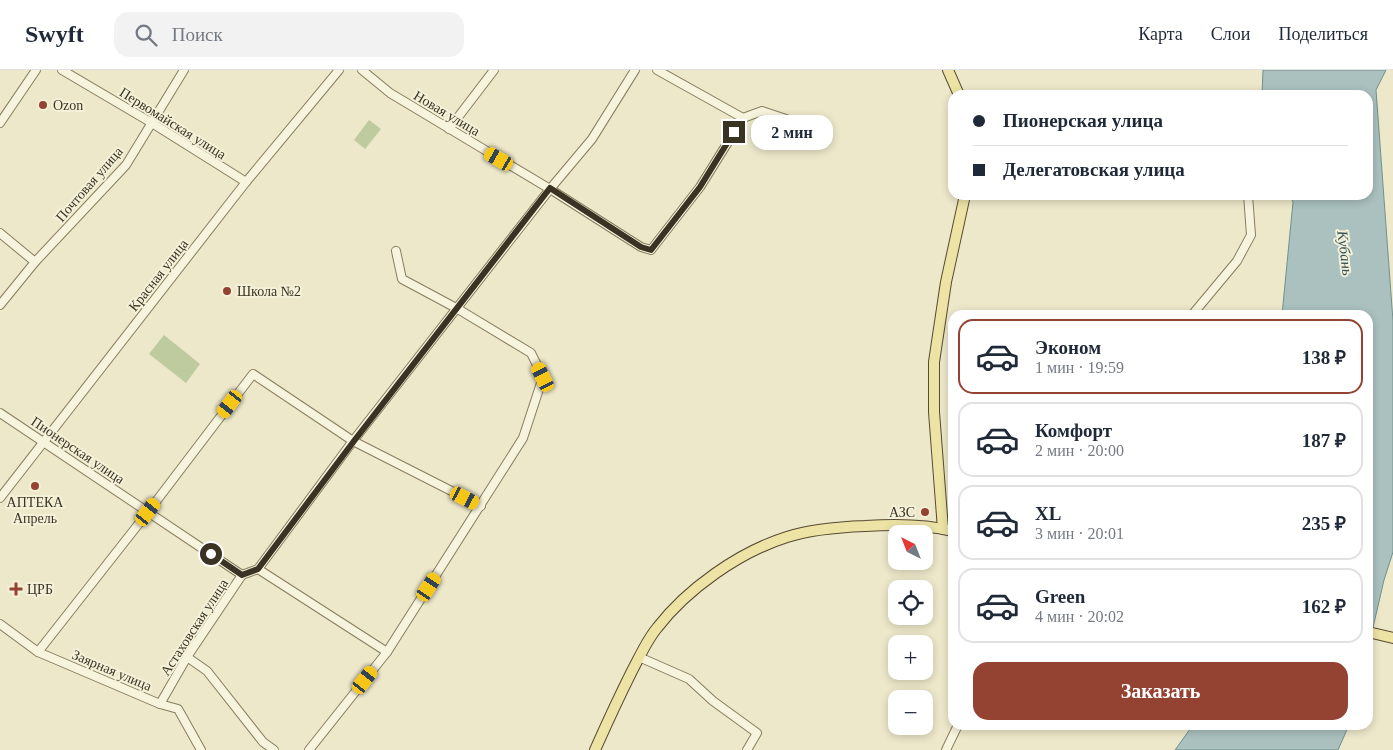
<!DOCTYPE html>
<html lang="ru">
<meta charset="utf-8">
<style>
:root{--surface:#fff;--page:#f2f2f3;--text:#1f2937;--muted:#747a83;--line:#e0e1e3;--accent:#944332}
body{margin:0;font-family:"Times New Roman",serif;background:var(--page);color:var(--text);height:100vh;display:flex;flex-direction:column;font-size:19px;white-space:nowrap}
*{box-sizing:border-box;margin:0}
p{font-size:16px;color:var(--muted)}
.icon{flex:none;width:28px;height:28px;fill:none;stroke:currentColor;stroke-width:2;stroke-linecap:round;stroke-linejoin:round}
.map{position:relative;flex:1;overflow:hidden}
.sheet{position:absolute;left:948px;top:240px;width:425px;height:420px;display:flex;flex-direction:column;background:var(--surface);border-radius:15px;box-shadow:0 2px 8px #0003}
.sheet>*{flex:none}
.banner{position:absolute;left:948px;top:20px;width:425px;height:110px;border-radius:15px;box-shadow:0 2px 8px #0003;display:grid;align-content:center;height:110px;padding:0 25px;background:var(--surface)}
.needle{width:32px;rotate:318deg}
.buttons{position:absolute;left:888px;top:455px;display:grid;gap:10px}
.buttons a{display:grid;place-items:center;width:45px;height:45px;border-radius:10px;background:var(--surface);box-shadow:0 2px 8px #0003;font-size:25px}
.end{position:absolute;width:22px;height:22px;margin:-11px;border:6px solid #3a3222;background:#fff;box-shadow:0 0 0 2px #fff}
.from{border-radius:50%}
.bubble{position:absolute;height:35px;border-radius:15px;background:var(--surface);box-shadow:0 2px 8px #0003;font-size:16px;font-weight:600;line-height:35px;text-align:center}
.car{position:absolute;width:15px;height:30px;margin:-15px -8px;border-radius:6px;box-shadow:0 0 4px 1px #0007;background:linear-gradient(#f5c518 24%,#345 0 40%,#f5c518 0 76%,#345 0 86%,#f5c518 0)}
.banner b{display:flex;align-items:center;gap:18px;height:48px;font-size:19px}
.banner b+b{border-top:1px solid var(--line)}
.banner i{width:12px;height:12px;background:var(--text)}
ul{padding:9px 0 0;list-style:none}
li{display:flex;align-items:center;gap:15px;height:75px;margin:0 10px 8px;padding:0 15px;border:2px solid var(--line);border-radius:15px}
li div{flex:1}
li b{display:block;font-size:19px}
li em{font-style:normal;font-weight:600}
li.selected{border-color:var(--accent)}
li>.icon{width:45px;height:45px;stroke-width:1.5}
.cta{display:flex;gap:10px;margin-top:auto;padding:10px 25px}
.cta a{flex:1;height:58px;border-radius:15px;background:var(--accent);color:#fff;font-size:20px;font-weight:600;line-height:58px;text-align:center}
header{display:flex;align-items:center;gap:30px;box-sizing:border-box;height:70px;padding:0 25px;background:var(--surface);border-bottom:1px solid var(--line)}
header strong{font-size:24px}
nav{display:flex;gap:28px;margin-inline-start:auto;font-size:18px}
.search{width:350px;height:45px;background:var(--page);display:flex;align-items:center;gap:12px;box-sizing:border-box;padding:0 18px;border-radius:15px;color:var(--muted);font-size:19px}
.map>svg:first-child{display:block}
</style>
<header>
<strong>Swyft</strong>
<div class="search"><svg class="icon" aria-label="search" viewBox="0 0 24 24"><circle cx="10" cy="10" r="6"/><path d="M15 15l6 6"/></svg>Поиск</div>
<nav><a>Карта</a><a>Слои</a><a>Поделиться</a></nav>
</header>
<div class="map">
<svg width="1393" height="680" viewBox="0 0 1393 680">
<rect width="100%" height="100%" fill="#ede8ca"/>
<!-- green -->
<g fill="#becb9e">
<path d="M369 50 381 59 365 79 354 70Z"/>
<path d="M164 265 200 294 186 313 149 284Z"/>
</g>
<!-- water -->
<g fill="#aac1bf" stroke="#71908d">
<path d="M1263 0H1386L1376 20 1393 251V482L1384 510 1368 579V245H1282L1293 132 1290 125H1368V25H1262Z"/>
<path d="M1193 655H1349L1338 680H1175Z"/>
</g>
<g fill="none" stroke-linecap="round" stroke-linejoin="round">
<defs>
<g id="minor">
<path d="M62 0 152 53 246 112"/>
<path d="M362 0 390 23 550 119 641 177 651 180 700 117 743 48"/>
<path d="M657 0 743 48 762 41 813 58"/>
<path d="M0 53 36 0"/>
<path d="M449 59 494 0"/>
<path d="M0 163 35 192"/>
<path d="M0 235 35 192 126 95 184 0"/>
<path d="M1192 245 1237 191 1251 165 1248 125"/>
<path d="M0 343 242 505"/>
<path d="M0 428 246 112 339 0"/>
<path d="M258 499 387 582"/>
<path d="M0 554 38 582 160 634 178 639 201 680"/>
<path d="M38 582 148 442 253 304 353 371 481 436"/>
<path d="M187 587 207 601 263 672 274 680"/>
<path d="M639 587 689 609 713 631 757 663 747 680"/>
<path d="M160 634 187 587 242 505 258 499 353 371 550 119 592 69 635 0"/>
<path d="M309 680 387 582 523 368 543 307 531 283 458 239 402 209 396 181"/>
<path d="M946 680 958 655"/>
</g>
<g id="major">
<path d="M948 0 959 25"/>
<path d="M943 459 934 342V292L946 212 965 125"/>
<path d="M1368 562 1393 568"/>
<path d="M595 680C607 653 619 627 632 601 640 586 647 570 657 558 687 519 739 482 787 467 812 459 839 457 865 456 894 454 925 454 952 461"/>
</g>
</defs>
<!-- minor casing -->
<use href="#minor" stroke="#887c5f" stroke-width="10"/>
<!-- major casing -->
<use href="#major" stroke="#574a33" stroke-width="12"/>
<!-- minor -->
<use href="#minor" stroke="#f7f4dd" stroke-width="8"/>
<!-- major -->
<use href="#major" stroke="#ece3a5" stroke-width="10"/>
</g>
<g fill="none" stroke-linecap="round" stroke-linejoin="round">
<!-- route -->
<path stroke="#3a3222" stroke-width="6" d="M211 484 242 505 258 499 354 371 550 118 641 177 651 180 700 117 734 62"/>
</g>
<!-- markers -->
<g fill="#944332" stroke="#f4f1d9" stroke-width="2">
<circle cx="43" cy="35" r="5"/>
<circle cx="227" cy="221" r="5"/>
<circle cx="35" cy="416" r="5"/>
<circle cx="925" cy="442" r="5"/>
<path d="M13.5 511.5h5v5h5v5h-5v5h-5v-5h-5v-5h5z"/>
</g>
<g text-anchor="middle" stroke-width="4" stroke-linejoin="round" paint-order="stroke">
<!-- poi labels -->
<g font-size="14" fill="#3a3222" stroke="#f4f1d9" text-anchor="start">
<text x="53" y="40">Ozon</text>
<text x="237" y="226">Школа №2</text>
<text x="35" y="437" text-anchor="middle">АПТЕКА<tspan x="35" dy="16">Апрель</tspan></text>
<text x="915" y="447" text-anchor="end">АЗС</text>
<text x="27" y="524">ЦРБ</text>
</g>
<!-- street labels -->
<g font-size="14" fill="#3a3222" stroke="#f4f1d9">
<text transform="translate(447 43) rotate(31)" y="5">Новая улица</text>
<text transform="translate(173 53) rotate(32)" y="5">Первомайская улица</text>
<text transform="translate(89 114) rotate(-49)" y="5">Почтовая улица</text>
<text transform="translate(158 205) rotate(-52)" y="5">Красная улица</text>
<text transform="translate(78 380) rotate(34)" y="5">Пионерская улица</text>
<text transform="translate(194 557) rotate(-57)" y="5">Астаховская улица</text>
<text transform="translate(112 600) rotate(23)" y="5">Заярная улица</text>
</g>
<!-- water labels -->
<g font-size="15" font-style="italic" fill="#325459" stroke="#f4f1d9">
<text transform="translate(1345 183) rotate(83)" y="5">Кубань</text>
</g>
</g>
</svg>
<div class="buttons">
<a><svg class="needle" viewBox="-14 -14 28 28"><path d="M0-13l5 13h-10z" fill="#e53935"/><path d="M0 13l5-13h-10z" fill="#747a83"/></svg></a>
<a><svg class="icon" aria-label="locate" viewBox="0 0 24 24"><circle cx="12" cy="12" r="6"/><path d="M12 2v4M12 18v4M2 12h4M18 12h4"/></svg></a>
<a>+</a>
<a>−</a>
</div>
<i class="end from" style="left:211px;top:484px"></i>
<i class="end" style="left:734px;top:62px"></i>
<div class="bubble" style="left:751px;top:45px;width:82px">2 мин</div>
<i class="car" style="left:499px;top:89px;rotate:300deg"></i>
<i class="car" style="left:543px;top:307px;rotate:334deg"></i>
<i class="car" style="left:230px;top:334px;rotate:217deg"></i>
<i class="car" style="left:465px;top:428px;rotate:117deg"></i>
<i class="car" style="left:148px;top:442px;rotate:37deg"></i>
<i class="car" style="left:429px;top:517px;rotate:33deg"></i>
<i class="car" style="left:365px;top:610px;rotate:38deg"></i>
<div class="banner">
<b><i class="from"></i>Пионерская улица</b>
<b><i></i>Делегатовская улица</b>
</div>
<section class="sheet">
<ul>
<li class="selected"><svg class="icon" aria-label="car" viewBox="0 0 24 24"><path d="M5 17H2v-5l4-1 3-4h7l3 4 3 1v5h-3M9 17h6M6 11h13"/><circle cx="7" cy="17" r="2"/><circle cx="17" cy="17" r="2"/></svg><div><b>Эконом</b><p>1 мин · 19:59</p></div><em>138 ₽</em></li>
<li><svg class="icon" aria-label="car" viewBox="0 0 24 24"><path d="M5 17H2v-5l4-1 3-4h7l3 4 3 1v5h-3M9 17h6M6 11h13"/><circle cx="7" cy="17" r="2"/><circle cx="17" cy="17" r="2"/></svg><div><b>Комфорт</b><p>2 мин · 20:00</p></div><em>187 ₽</em></li>
<li><svg class="icon" aria-label="car" viewBox="0 0 24 24"><path d="M5 17H2v-5l4-1 3-4h7l3 4 3 1v5h-3M9 17h6M6 11h13"/><circle cx="7" cy="17" r="2"/><circle cx="17" cy="17" r="2"/></svg><div><b>XL</b><p>3 мин · 20:01</p></div><em>235 ₽</em></li>
<li><svg class="icon" aria-label="car" viewBox="0 0 24 24"><path d="M5 17H2v-5l4-1 3-4h7l3 4 3 1v5h-3M9 17h6M6 11h13"/><circle cx="7" cy="17" r="2"/><circle cx="17" cy="17" r="2"/></svg><div><b>Green</b><p>4 мин · 20:02</p></div><em>162 ₽</em></li>
</ul>
<div class="cta"><a>Заказать</a></div>
</section>
</div>
